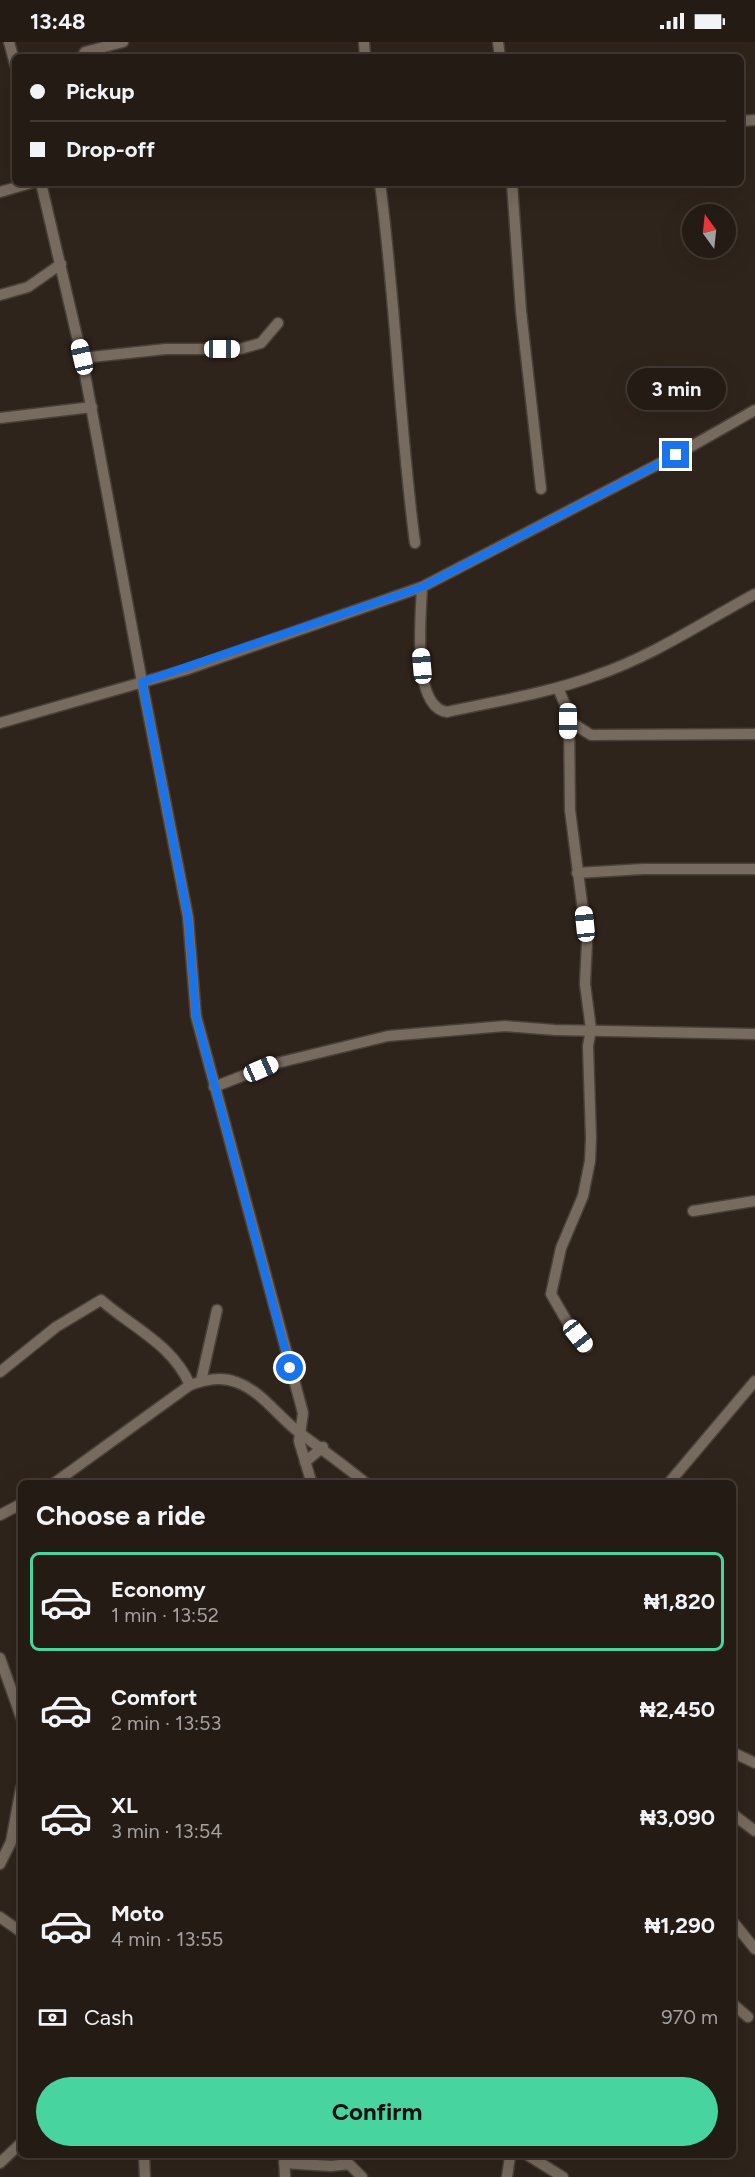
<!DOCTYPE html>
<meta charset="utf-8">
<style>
:root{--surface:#231b14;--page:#2f2822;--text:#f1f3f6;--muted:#a3a1a0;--line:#403934;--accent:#47d49e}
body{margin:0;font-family:Figtree,sans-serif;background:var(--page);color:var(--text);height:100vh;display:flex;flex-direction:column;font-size:22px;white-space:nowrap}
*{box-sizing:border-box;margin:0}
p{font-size:20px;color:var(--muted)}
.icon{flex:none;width:33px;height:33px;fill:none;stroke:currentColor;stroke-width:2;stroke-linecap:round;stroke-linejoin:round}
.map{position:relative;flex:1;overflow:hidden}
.side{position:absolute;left:18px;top:1438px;width:718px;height:678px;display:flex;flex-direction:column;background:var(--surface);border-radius:9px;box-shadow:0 6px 24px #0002,0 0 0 2px var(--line)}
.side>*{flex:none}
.banner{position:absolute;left:12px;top:12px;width:732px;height:132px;border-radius:9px;box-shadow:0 6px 24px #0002,0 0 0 2px var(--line);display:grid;align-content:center;height:132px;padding:0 18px;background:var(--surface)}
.needle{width:39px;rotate:345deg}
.fabs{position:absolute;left:682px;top:162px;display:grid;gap:12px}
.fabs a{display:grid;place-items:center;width:54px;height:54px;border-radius:50%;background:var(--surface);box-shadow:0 6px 24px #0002,0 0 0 2px var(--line);font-size:30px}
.end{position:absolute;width:27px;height:27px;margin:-14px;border:8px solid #1a73e8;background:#fff;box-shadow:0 0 0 3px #fff}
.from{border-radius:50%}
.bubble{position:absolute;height:42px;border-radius:21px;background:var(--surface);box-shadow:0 6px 24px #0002,0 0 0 2px var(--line);font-size:20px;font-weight:700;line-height:42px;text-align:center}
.car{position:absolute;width:18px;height:36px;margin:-18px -9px;border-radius:8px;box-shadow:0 0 4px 2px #0007;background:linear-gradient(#fff 24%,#345 0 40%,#fff 0 76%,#345 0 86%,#fff 0)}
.banner b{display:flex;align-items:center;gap:21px;height:57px;font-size:22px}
.banner b+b{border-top:2px solid var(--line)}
.banner i{width:15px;height:15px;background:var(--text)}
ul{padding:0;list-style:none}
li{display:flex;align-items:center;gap:18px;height:99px;margin:0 12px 9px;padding:0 6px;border:3px solid transparent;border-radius:9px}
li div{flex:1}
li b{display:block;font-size:22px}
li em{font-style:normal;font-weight:700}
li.active{border-color:var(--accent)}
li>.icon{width:54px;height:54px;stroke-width:1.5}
h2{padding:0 18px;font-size:27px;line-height:72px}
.pay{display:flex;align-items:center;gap:15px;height:66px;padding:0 18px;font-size:22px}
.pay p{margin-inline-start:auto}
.cta{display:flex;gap:12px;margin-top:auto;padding:12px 18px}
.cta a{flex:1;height:69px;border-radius:36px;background:var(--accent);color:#111;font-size:24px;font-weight:700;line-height:69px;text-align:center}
.status{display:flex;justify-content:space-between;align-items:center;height:42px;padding:0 30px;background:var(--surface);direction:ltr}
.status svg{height:16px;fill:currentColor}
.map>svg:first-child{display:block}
</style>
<div class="status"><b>13:48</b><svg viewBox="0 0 49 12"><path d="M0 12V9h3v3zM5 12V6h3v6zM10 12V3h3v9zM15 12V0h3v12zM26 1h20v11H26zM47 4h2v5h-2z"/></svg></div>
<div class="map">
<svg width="755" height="2135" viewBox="0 0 755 2135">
<rect width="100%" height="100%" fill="#2f241b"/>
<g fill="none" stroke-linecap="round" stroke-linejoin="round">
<defs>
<g id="minor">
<path d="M9 0 15 22"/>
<path d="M364 0 365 15"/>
<path d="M498 0 500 15"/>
<path d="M82 15 85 10 123 0"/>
<path d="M741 79 755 78"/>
<path d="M41 141 82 316 142 640 188 875 196 974 303 1371 299 1399 312 1442"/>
<path d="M380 141C396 261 399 381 415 501"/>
<path d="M512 141 521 269 541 447"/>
<path d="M0 150 31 141"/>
<path d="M0 253 28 245 61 222"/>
<path d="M82 316 166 307H240L261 301 278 281"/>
<path d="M0 376 92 365"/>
<path d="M422 545C421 573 411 665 447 670 497 659 549 651 597 633 653 614 703 580 755 552"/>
<path d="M558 646 569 672 570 768 587 900 585 942 591 987 588 1004 591 1096 590 1119 583 1154 561 1206 551 1252 569 1283 587 1305"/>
<path d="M569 679 591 693 755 692"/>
<path d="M0 681 185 628 422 545 676 413 755 368"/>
<path d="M577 831 643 827H755"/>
<path d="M214 1045 273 1022 388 994 505 984 555 988 755 992"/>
<path d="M693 1169 755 1159"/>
<path d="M0 1330 56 1285 101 1258C133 1286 172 1302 190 1343"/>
<path d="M201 1339 217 1268"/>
<path d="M305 1420 323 1405"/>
<path d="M53 1442 190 1343C205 1338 220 1334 236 1340 262 1349 279 1376 301 1392 323 1408 345 1424 367 1442"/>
<path d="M668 1442 755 1339"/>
<path d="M0 1473 21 1462"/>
<path d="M0 1616 21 1675"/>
<path d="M734 1711 755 1721"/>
<path d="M734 1773 755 1789"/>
<path d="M0 1822 11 1800 21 1746"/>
<path d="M0 1875 21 1890"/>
<path d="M734 1881 755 1907"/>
<path d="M734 1963 748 1975"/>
<path d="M144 2114 145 2135"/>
<path d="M284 2114 285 2135"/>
<path d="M529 2114 563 2135"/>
<path d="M0 2121 21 2101"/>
<path d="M284 2121 331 2124 349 2122 362 2135"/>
<path d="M507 2135 510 2114"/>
</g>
</defs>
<!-- minor casing -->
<use href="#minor" stroke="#494038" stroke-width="13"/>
<!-- minor -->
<use href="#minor" stroke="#776a5e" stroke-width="10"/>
</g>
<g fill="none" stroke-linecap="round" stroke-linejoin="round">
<!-- route -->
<path stroke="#1a73e8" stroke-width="8" d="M290 1326 196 974 188 875 142 640 422 545 676 413"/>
</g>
</svg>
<div class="fabs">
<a><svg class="needle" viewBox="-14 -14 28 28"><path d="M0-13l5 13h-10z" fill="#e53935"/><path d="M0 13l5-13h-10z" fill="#a3a1a0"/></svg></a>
</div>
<i class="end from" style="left:290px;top:1326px"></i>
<i class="end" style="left:676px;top:413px"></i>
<div class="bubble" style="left:627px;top:326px;width:99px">3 min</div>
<i class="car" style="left:222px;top:307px;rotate:90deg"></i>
<i class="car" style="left:82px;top:315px;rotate:347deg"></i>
<i class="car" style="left:422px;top:624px;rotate:355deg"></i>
<i class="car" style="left:568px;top:679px;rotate:180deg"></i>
<i class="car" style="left:585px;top:882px;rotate:354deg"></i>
<i class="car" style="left:261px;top:1027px;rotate:66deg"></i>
<i class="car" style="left:578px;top:1294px;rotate:142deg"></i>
<div class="banner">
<b><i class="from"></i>Pickup</b>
<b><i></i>Drop-off</b>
</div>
<section class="side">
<h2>Choose a ride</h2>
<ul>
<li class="active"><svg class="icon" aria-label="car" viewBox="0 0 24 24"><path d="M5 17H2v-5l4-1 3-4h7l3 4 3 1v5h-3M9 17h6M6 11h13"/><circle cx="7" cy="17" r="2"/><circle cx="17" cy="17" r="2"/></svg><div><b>Economy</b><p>1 min · 13:52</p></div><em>₦1,820</em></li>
<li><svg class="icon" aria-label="car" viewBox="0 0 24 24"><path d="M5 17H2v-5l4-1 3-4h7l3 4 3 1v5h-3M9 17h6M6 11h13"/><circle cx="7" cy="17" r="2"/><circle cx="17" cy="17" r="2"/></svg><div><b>Comfort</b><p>2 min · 13:53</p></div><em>₦2,450</em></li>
<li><svg class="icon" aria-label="car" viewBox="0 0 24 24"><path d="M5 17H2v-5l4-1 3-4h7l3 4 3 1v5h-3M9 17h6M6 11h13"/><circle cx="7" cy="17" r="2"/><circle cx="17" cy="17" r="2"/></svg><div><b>XL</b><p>3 min · 13:54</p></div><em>₦3,090</em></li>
<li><svg class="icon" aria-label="car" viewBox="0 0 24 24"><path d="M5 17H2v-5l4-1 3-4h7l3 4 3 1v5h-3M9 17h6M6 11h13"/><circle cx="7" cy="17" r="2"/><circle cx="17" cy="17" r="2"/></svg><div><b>Moto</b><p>4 min · 13:55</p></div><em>₦1,290</em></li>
</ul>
<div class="pay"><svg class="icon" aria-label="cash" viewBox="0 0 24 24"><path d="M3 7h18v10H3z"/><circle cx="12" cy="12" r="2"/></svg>Cash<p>970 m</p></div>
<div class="cta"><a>Confirm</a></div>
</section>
</div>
